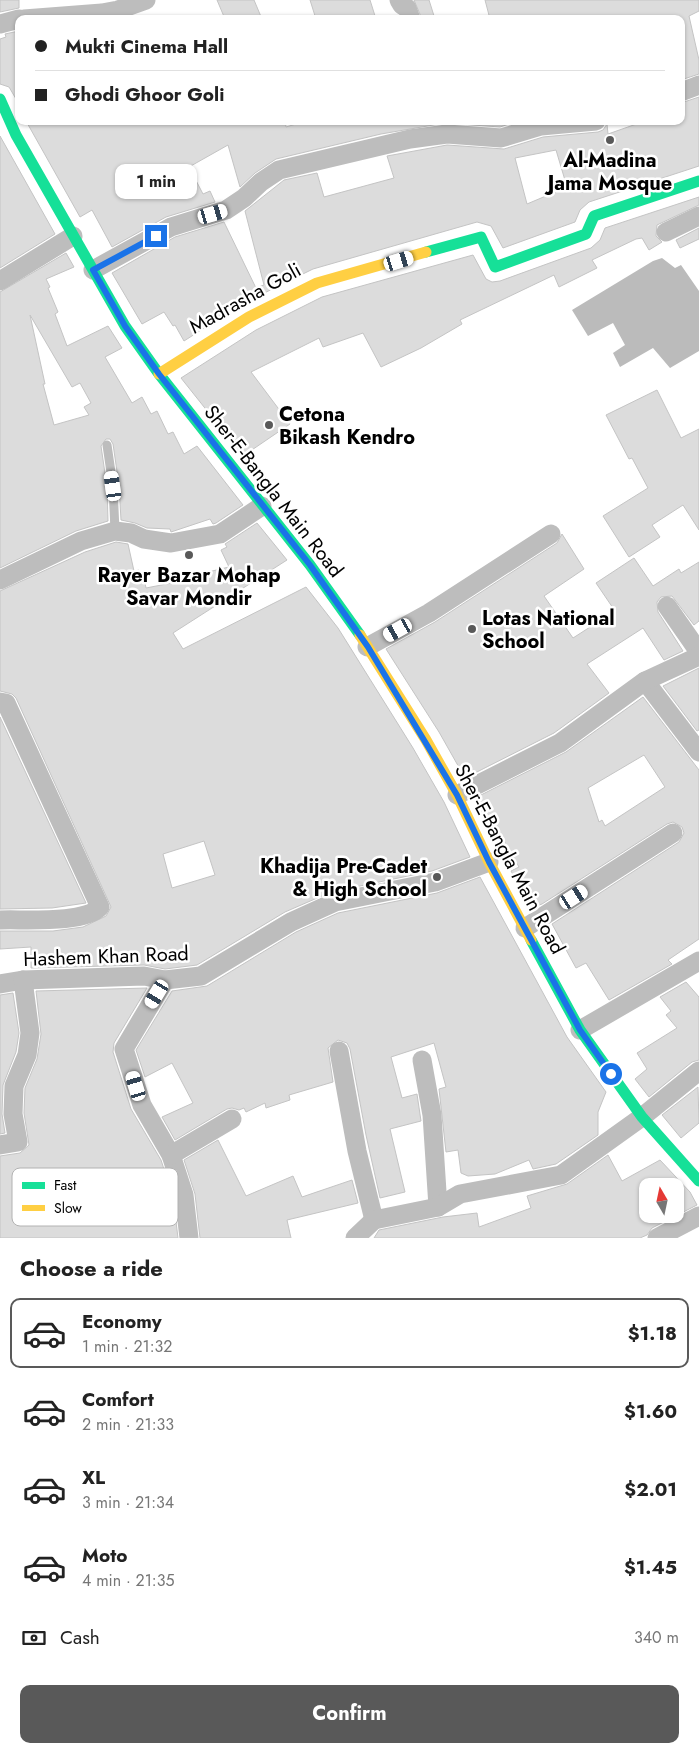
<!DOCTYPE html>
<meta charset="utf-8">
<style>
:root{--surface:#fff;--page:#f6f6f6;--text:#222;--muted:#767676;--line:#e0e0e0;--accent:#595959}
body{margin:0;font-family:Jost,sans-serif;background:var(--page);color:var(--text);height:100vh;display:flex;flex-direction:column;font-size:19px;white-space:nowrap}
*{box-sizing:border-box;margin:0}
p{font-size:16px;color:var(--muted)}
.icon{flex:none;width:28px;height:28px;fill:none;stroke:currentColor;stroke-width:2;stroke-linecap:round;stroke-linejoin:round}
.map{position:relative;height:1238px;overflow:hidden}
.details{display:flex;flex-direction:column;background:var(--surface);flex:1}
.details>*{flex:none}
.top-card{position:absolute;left:15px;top:15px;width:670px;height:110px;border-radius:10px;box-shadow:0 1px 4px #0004;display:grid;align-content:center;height:110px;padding:0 20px;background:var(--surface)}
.needle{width:32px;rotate:351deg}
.tools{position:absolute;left:639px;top:1178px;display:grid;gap:10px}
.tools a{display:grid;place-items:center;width:45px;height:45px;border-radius:10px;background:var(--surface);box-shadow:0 1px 4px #0004;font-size:25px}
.end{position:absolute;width:22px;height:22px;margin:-11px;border:6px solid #1a73e8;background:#fff;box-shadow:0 0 0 2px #fff}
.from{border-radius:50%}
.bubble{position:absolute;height:35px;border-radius:10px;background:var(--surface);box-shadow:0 1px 4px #0004;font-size:16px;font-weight:700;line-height:35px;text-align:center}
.car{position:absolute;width:15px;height:30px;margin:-15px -8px;border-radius:6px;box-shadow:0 0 4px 1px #0007;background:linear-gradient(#fff 24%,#345 0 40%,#fff 0 76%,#345 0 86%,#fff 0)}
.top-card b{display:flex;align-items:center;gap:18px;height:48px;font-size:19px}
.top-card b+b{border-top:1px solid var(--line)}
.top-card i{width:12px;height:12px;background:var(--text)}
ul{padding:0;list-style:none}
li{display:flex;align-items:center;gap:15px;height:70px;margin:0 10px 8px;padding:0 10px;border:2px solid transparent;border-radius:10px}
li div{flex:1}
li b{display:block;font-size:19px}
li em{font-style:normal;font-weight:700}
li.on{border-color:var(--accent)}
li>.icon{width:45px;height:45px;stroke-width:1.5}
h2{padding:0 20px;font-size:22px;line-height:60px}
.pay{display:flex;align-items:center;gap:12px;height:55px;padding:0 20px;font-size:19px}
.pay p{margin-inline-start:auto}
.cta{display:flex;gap:10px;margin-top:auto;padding:10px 20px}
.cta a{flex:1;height:58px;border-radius:10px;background:var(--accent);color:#fff;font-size:20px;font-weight:700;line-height:58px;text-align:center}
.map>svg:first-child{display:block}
</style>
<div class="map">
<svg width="699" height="1238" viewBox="0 0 699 1238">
<rect width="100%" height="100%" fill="#fff"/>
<!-- water -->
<path fill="#bbb" d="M662 258 675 268 681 265 699 291V351L670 368 653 348 620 367 613 353 625 345 613 323 588 336 572 310 653 261Z"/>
<!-- building -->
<g fill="#dcdcdc" stroke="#c4c4c4" fill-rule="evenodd">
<path d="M0 0H19V8L0 12Z"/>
<path d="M217 0H254L262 19H225Z"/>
<path d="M310 0H370L376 19H316Z"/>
<path d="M414 0H429L435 19H422Z"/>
<path d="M485 0H699V11L689 16 699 60V74L681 80V19H490Z"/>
<path d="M19 31V104L9 87 0 84V39L6 37 5 34Z"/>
<path d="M699 97V166L589 202 580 210 575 222 503 248 491 226 477 222 313 269 242 304 184 341 175 325 173 326 164 312 142 324 112 273 175 237 224 222 256 288 264 285 245 211 284 180 317 173 324 197 394 178 387 156 447 145 504 149 543 137 598 132 603 130 607 124 608 134 645 121H681V103ZM556 150 567 187 527 204 515 158Z"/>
<path d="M26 121H285L286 127 306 121H518L500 127 445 123 381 134 276 159 255 173 240 187 228 145 189 167 203 194 210 191 215 202 166 217 112 247 92 210 80 217Z"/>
<path d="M0 136 55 234 0 268Z"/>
<path d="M699 197V205L657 225 656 236 662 242 649 250 642 238 636 239 592 260 597 268 559 287 554 275 460 320 462 324 421 348 381 367 363 333 323 347 319 338 251 372 290 424 243 456 181 378 256 330 322 297 473 255 486 279 492 282 500 281 591 248 600 240 605 228Z"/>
<path d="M699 228V239L680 248 676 240Z"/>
<path d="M66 253 74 267 46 279 50 287 48 288 58 312 55 314 67 346 108 326 122 348 105 357 132 403 142 397 151 414 157 411 168 434 173 432 184 454 197 446 243 505 216 523 213 524 210 519 171 532 170 529 147 528 135 523 121 520 119 485 113 444 110 439H106L101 446 107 487 108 521 76 531 0 568V292ZM30 315 72 387 80 383 91 403 84 407 89 415 54 425 43 384H45Z"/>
<path d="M657 390 681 438 699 429V530L683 505 652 525 660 537 629 557 603 516 648 488 632 458 629 459 606 415Z"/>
<path d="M257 523 287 560 173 633 183 649 306 587 338 628 413 748 444 802 470 857 432 871 331 892 285 912 197 965 165 969 144 965 31 968V947L0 949V931H53L83 927 106 916 111 907 16 698 12 694 0 691V591L85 552 116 542 128 544 134 571 139 570 140 574 143 573 146 588 187 580V577L229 567 221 550 227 547 225 544ZM204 841 215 875 172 888 163 854Z"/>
<path d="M562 534 584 569 544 596 573 638 615 611 596 583 634 558 653 586 679 569 681 573 699 562V621L694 625 672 596 661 597 657 602 658 612 683 651 664 660 643 628 587 664 609 693 554 733 465 778 439 732 386 649 435 622 557 543Z"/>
<path d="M699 668V730L697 731 663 686Z"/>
<path d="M643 697 699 770V939L668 960 672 964 609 1000 586 963 576 968 552 924 679 842 684 833 682 827 673 822 667 824 542 904 531 908 511 871 519 867 503 839 496 842 475 798 566 752ZM644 755 665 787 605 826 602 820 599 822 588 788Z"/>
<path d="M0 717 86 903 52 908 0 909Z"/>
<path d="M480 877 567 1037 606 1092 598 1112V1135L556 1164 533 1169 529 1160 495 1174 468 1176 461 1173 458 1150 446 1152 439 1089 446 1087 434 1043 391 1057 402 1098 417 1094 421 1121 390 1129 405 1192 380 1198 366 1135 350 1049 347 1043 338 1040 328 1048 333 1082 289 1095 290 1100 266 1108 265 1103 246 1112 244 1108 239 1110 232 1108 227 1109 175 1140 162 1117 193 1103 172 1063 145 1077 136 1050 172 991 207 986 296 932 338 913 437 893Z"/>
<path d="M686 982 699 997V1060L692 1062 649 1097 635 1079 647 1069 637 1053 677 1028 666 1015 671 1011 660 997Z"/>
<path d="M147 988 114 1043 113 1052 131 1109 161 1160 173 1197 178 1238H0V1156L20 1153 29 1145 24 1113 25 1088 37 1059 41 1034 36 991Z"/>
<path d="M13 993 19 1033 16 1052 3 1085 2 1114 5 1133 0 1134V995Z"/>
<path d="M698 1087 699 1123 681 1138 662 1115Z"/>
<path d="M218 1140 246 1196 293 1176 302 1197 352 1180 358 1203 287 1220 291 1238H200L195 1194 184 1160Z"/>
<path d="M608 1155 622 1181 660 1160 690 1192 697 1205 652 1228 647 1235 640 1238H374L379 1230 443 1217 477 1213 479 1227 531 1208 527 1196 567 1184ZM648 1186H675V1214H648Z"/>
</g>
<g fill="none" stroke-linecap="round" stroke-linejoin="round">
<!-- lane -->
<path stroke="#bdbdbd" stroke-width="9" d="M107 445 113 486 115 531"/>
<!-- street -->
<g stroke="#bdbdbd" stroke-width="19">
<path d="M399 0 402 5 407 8 411 19"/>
<path d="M24 19 102 13 118 10 146 0"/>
<path d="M0 24 19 19"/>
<path d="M681 92 699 85"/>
<path d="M666 232 699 216"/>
<path d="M93 270 171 227 226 210 244 198 261 182 279 170 410 139 447 134 501 138 541 126 596 121"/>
<path d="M0 281 73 236"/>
<path d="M0 580 81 541 115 531 131 533 144 539 171 543 220 534 262 506"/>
<path d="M667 606 699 652"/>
<path d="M367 647 429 613 551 534"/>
<path d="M645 681 699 752"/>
<path d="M0 702 6 703 100 907C84 924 24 919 0 920"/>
<path d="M457 795 560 743 645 681 699 656"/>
<path d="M525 928 673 833"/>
<path d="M165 980 124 1049 142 1105 171 1155 184 1195 189 1238"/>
<path d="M0 984 23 980 144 976 165 980 201 976 291 922 335 902 435 882 489 862"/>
<path d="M580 1030 699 961"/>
<path d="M339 1051 357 1151 374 1220"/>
<path d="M422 1060 432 1115 438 1207"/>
<path d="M0 1145 18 1142 13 1114 14 1086 27 1055 30 1033 23 980"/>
<path d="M171 1155 232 1119"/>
<path d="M355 1238 374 1220 438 1207 460 1194 561 1175 642 1117 699 1071"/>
<path d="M657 1238 699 1216"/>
</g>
<!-- fast -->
<g stroke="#16e098" stroke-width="11">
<path d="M0 99 16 135 125 326 159 374 310 565 360 635"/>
<path d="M426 252 481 237 495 267 586 234 594 216 699 181"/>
<path d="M531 940 580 1030 642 1117 699 1181"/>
</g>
<!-- slow -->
<g stroke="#ffcf43" stroke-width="11">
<path d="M159 374 249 317 317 283 426 252"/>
<path d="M360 635 426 740 457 795 489 862 531 940"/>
</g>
</g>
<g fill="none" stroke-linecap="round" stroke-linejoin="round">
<!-- route -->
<path stroke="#1a73e8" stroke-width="6" d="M156 236 93 270 125 326 159 374 310 565 368 647 457 795 489 862 580 1030 611 1074"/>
</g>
<!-- markers -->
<g fill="#595959" stroke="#fff" stroke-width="2">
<circle cx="610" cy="140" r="5"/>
<circle cx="269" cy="425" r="5"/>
<circle cx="189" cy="555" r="5"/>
<circle cx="472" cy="629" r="5"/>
<circle cx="437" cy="877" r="5"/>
</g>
<g text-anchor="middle" stroke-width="5" stroke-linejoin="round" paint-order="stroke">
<!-- poi labels -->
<g font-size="20" font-weight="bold" fill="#000" stroke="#fff">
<text x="610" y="167">Al-Madina<tspan x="610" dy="23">Jama Mosque</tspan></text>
<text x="279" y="421" text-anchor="start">Cetona<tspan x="279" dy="23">Bikash Kendro</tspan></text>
<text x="189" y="582">Rayer Bazar Mohap<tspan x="189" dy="23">Savar Mondir</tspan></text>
<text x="482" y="625" text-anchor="start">Lotas National<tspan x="482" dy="23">School</tspan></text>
<text x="427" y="873" text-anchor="end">Khadija Pre-Cadet<tspan x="427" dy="23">&amp; High School</tspan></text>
</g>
<!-- street labels -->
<g font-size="20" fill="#000" stroke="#fff">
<text transform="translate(245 298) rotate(-29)" y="7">Madrasha Goli</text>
<text transform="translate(274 491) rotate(52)" y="7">Sher-E-Bangla Main Road</text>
<text transform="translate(510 859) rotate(62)" y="7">Sher-E-Bangla Main Road</text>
<text transform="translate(106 956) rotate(-2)" y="7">Hashem Khan Road</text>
</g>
</g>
<!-- legend -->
<rect x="12" y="1168" width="166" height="58" rx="8" fill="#fff" stroke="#b2b2b2" stroke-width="1"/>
<rect x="22" y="1182" width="23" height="7" fill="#16e098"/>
<rect x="22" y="1205" width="23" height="6" fill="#ffcf43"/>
<g font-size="14" fill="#000">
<text x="54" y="1190">Fast</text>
<text x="54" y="1213">Slow</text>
</g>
</svg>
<div class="tools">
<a><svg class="needle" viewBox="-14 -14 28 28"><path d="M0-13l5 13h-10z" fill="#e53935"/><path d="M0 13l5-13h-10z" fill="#767676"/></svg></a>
</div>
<i class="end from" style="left:611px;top:1074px"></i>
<i class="end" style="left:156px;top:236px"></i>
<div class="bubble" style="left:115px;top:164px;width:82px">1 min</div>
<i class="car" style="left:213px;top:214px;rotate:74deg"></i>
<i class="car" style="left:399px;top:261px;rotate:73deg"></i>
<i class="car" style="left:113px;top:486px;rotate:352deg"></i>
<i class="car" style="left:398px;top:630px;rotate:241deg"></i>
<i class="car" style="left:574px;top:897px;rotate:57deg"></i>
<i class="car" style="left:157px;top:994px;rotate:211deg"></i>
<i class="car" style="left:136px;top:1086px;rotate:343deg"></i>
<div class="top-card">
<b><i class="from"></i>Mukti Cinema Hall</b>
<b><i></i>Ghodi Ghoor Goli</b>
</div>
</div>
<section class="details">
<h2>Choose a ride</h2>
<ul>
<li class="on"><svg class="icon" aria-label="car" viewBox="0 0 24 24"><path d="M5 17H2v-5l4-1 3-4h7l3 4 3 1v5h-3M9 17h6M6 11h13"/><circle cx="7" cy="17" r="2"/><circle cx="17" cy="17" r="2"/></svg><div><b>Economy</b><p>1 min · 21:32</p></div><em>$1.18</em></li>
<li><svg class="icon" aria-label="car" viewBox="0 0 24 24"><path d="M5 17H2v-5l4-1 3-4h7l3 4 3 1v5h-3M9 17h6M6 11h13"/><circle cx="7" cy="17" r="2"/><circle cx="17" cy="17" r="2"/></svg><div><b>Comfort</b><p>2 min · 21:33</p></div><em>$1.60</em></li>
<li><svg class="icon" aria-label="car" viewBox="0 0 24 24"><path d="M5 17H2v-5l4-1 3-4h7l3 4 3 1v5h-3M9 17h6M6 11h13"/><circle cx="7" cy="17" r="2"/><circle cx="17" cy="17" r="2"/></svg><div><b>XL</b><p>3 min · 21:34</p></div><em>$2.01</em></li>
<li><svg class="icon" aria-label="car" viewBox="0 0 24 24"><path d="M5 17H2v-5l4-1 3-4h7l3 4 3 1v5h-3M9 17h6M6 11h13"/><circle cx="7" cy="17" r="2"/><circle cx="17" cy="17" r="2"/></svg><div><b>Moto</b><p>4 min · 21:35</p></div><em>$1.45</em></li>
</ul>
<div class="pay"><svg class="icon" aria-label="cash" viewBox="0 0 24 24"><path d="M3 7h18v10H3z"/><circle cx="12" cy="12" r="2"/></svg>Cash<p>340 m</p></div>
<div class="cta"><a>Confirm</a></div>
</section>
